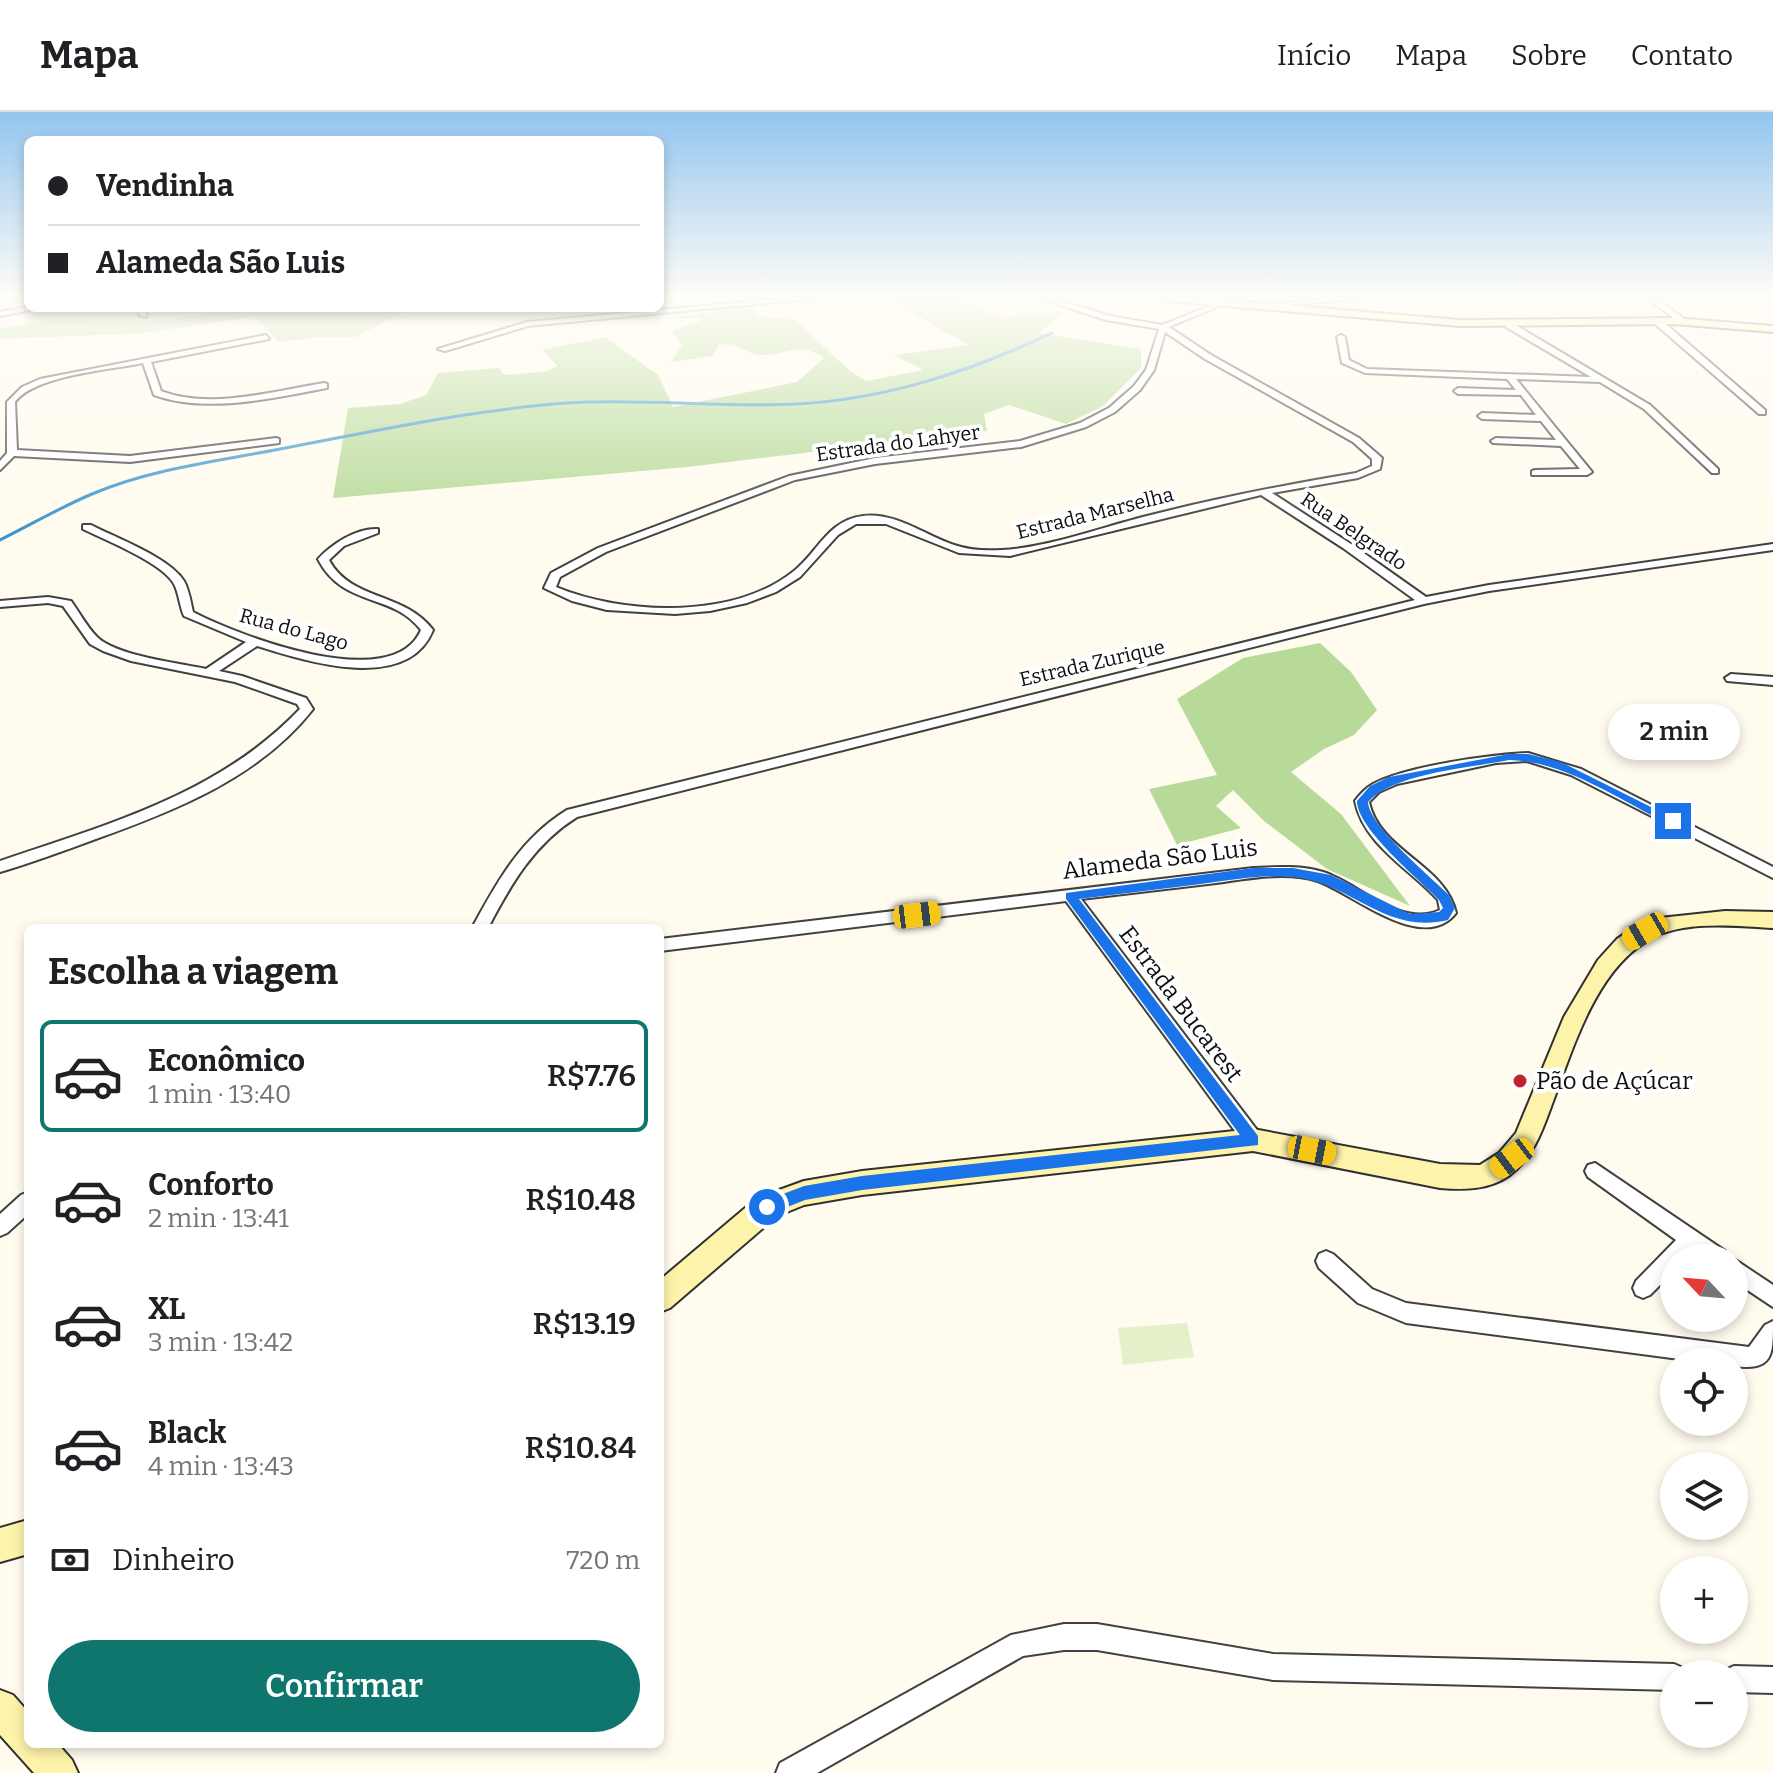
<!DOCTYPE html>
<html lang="pt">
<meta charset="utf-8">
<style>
:root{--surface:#fff;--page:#f2f2f2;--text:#202124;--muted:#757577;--line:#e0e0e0;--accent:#0f766e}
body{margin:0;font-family:Bitter,serif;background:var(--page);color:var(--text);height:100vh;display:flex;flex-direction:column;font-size:30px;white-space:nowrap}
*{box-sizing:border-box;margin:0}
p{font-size:26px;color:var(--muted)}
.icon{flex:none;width:44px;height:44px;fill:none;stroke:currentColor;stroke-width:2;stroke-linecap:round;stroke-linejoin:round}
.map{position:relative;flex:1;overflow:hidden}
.side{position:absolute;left:24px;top:812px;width:640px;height:824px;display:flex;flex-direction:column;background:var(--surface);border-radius:12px;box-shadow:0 4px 12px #0003}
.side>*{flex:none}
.banner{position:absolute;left:24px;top:24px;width:640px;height:176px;border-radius:12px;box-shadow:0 4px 12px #0003;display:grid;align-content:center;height:176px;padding:0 24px;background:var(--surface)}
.needle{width:52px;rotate:296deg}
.tools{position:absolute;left:1660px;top:1132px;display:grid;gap:16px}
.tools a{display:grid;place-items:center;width:88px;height:88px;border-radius:50%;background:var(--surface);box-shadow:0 4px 12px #0003;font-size:40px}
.end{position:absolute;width:36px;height:36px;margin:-18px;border:10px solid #1a73e8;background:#fff;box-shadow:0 0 0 4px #fff}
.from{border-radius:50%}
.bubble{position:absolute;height:56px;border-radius:28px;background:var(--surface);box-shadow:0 4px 12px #0003;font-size:26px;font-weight:600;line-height:56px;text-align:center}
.car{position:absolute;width:24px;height:48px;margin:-24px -12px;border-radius:10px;box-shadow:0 0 6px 2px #0007;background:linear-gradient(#f5c518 24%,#345 0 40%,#f5c518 0 76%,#345 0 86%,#f5c518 0)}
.banner b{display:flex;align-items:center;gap:28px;height:76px;font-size:30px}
.banner b+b{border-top:2px solid var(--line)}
.banner i{width:20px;height:20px;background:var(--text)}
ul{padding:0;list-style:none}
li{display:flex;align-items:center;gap:24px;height:112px;margin:0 16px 12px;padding:0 8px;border:4px solid transparent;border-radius:12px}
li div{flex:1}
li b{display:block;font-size:30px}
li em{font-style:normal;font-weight:600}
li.active{border-color:var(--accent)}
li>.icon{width:72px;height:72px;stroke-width:1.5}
h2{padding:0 24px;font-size:36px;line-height:96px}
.pay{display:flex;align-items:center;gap:20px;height:88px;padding:0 24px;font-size:30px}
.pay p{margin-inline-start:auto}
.action{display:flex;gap:16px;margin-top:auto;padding:16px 24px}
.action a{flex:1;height:92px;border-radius:48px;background:var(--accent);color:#fff;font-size:32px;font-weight:600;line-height:92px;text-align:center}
header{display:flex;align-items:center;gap:48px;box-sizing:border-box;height:112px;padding:0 40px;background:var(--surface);border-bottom:2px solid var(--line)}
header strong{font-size:38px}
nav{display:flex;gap:44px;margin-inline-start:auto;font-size:28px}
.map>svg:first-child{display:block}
</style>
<header>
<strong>Mapa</strong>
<nav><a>Início</a><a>Mapa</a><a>Sobre</a><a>Contato</a></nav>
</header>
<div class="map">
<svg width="1773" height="1661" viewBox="0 0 1773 1661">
<rect width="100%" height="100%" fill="#fffbee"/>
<!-- forest -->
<g fill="#b7da98">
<path d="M886 186H960L999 205 1065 200 1038 221 1141 237V256L1103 294 1066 312 1009 293 984 302 987 319 687 355 333 386 348 296 400 292 426 283 438 261 499 256 504 263 544 260 558 254 542 238 605 225 658 263 673 295 797 270 824 246C796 226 782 248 755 242 738 237 740 230 719 233L712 244 671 250 682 234 672 219 702 209 699 206 663 207 753 194 755 203 795 208 851 260 866 269 924 258 894 243 969 233Z"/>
<path d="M231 196H459L400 201 356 225H319L279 230 255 204 145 221 0 227V216L55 208 141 210 175 207Z"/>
<path d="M1320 531 1351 560 1377 598 1354 623 1324 637 1291 660 1341 702 1410 794 1327 757 1264 709 1233 678 1216 694 1241 716 1177 733 1149 677 1217 663 1177 587 1243 546Z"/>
</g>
<!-- pitch -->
<path fill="#e4f0ca" d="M1187 1211 1194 1245 1123 1253 1118 1216Z"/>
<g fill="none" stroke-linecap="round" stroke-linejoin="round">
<!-- stream -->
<path stroke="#3b95cc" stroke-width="3" d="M0 428C30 413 61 395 92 382 151 357 218 349 280 337 375 319 470 298 567 291 644 286 721 296 797 292 888 287 971 259 1052 221"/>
<defs>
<g id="street">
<path d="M790 186H818L528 214 445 239 438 237 527 210Z"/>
<path d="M1039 186H1051L1110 204 1162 213 1222 189V193L1169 215 1211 243 1359 326 1382 346 1380 357 1358 366 1272 381 1351 432 1426 485 1489 473 1773 432V438L1489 479 1424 492 577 705C534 732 511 772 488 816H472C497 770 521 726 567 698L1415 488 1343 436 1261 383 1010 444 959 441 886 412H856L838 423 800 465 776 480 747 491 710 499 675 502 607 498 572 489 544 476 551 461 598 436 789 364 875 346 1020 329 1080 311 1109 296 1134 274 1146 258 1159 217 1106 208ZM1165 220 1205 247 1353 330 1372 347V354L1356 361C1284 373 1213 387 1143 405 1100 416 1045 436 1002 438 986 439 969 438 954 433 924 423 896 400 863 404 828 408 818 440 794 459 733 508 624 503 556 475L560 465 606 440 795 368 875 352 1021 335 1086 315 1115 300 1140 278 1154 258Z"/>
<path d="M1331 186H1365L1267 195 1263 193Z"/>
<path d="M1647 186H1656L1687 209 1680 211Z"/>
<path d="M28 195 42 196 0 204V200Z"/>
<path d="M140 196H148L146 205 139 203Z"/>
<path d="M1654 207H1660L1765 298V302H1759L1654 211Z"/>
<path d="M1506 211H1512L1650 293 1718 357V361H1712L1644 297 1600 270 1516 267 1592 360 1587 363H1532V359L1535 358 1580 357 1561 334 1493 331 1491 329 1496 326 1556 328 1541 309 1482 307 1478 304 1482 301 1536 303 1521 283 1458 282 1454 279 1458 276 1516 278 1507 267 1365 261 1342 251 1337 225 1341 223 1345 225 1349 248 1367 257 1591 265 1506 215Z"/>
<path d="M266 223 269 227 151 250 161 279C211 298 273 279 324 271L327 272V276C273 286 207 302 154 283L143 251C110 258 35 263 15 290L17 338 130 344 276 326 279 327V331L130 350 14 344 0 358V349L7 341V290L22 275 40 267Z"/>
<path d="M83 413H91C116 426 169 445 184 469 189 478 191 491 193 500 237 523 393 584 421 518 392 480 343 496 318 447 332 432 356 416 378 417V421L344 434 329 448C351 489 405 480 433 518 407 582 305 549 257 534L219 559 242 564 306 586 313 597C259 666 174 699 93 728 63 739 31 751 0 760V749C109 712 219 682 300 597L297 592 235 570 131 549 103 539 90 532 63 494 48 491 0 495V489L48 485 71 489C79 500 87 515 97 525 116 544 180 551 206 557L246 530 184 504C180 495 179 483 175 474 166 452 105 428 83 417Z"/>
<path d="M1731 562 1773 565V573L1727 569 1725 566Z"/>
<path d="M1528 641 1581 657 1773 755V766L1571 663 1527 649 1496 651 1397 672 1379 680 1369 690C1379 739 1446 753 1456 801 1423 843 1352 781 1318 769 1284 758 1242 768 1208 772 1166 777 1123 782 1081 787L1260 1022 1262 1028 1260 1034 1253 1036 1246 1034 1066 789 660 839V827L1253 756C1276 755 1300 753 1323 760 1359 771 1400 817 1440 798L1438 788C1410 757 1363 732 1355 689 1360 682 1366 676 1373 672 1407 654 1489 643 1528 641Z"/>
<path d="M1595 1051 1725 1139 1728 1146H1701L1692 1140 1686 1146H1674V1159L1650 1183 1643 1186 1636 1183 1633 1176 1636 1169 1676 1128 1588 1065 1585 1059 1588 1053Z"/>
<path d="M28 1080V1102L7 1121 0 1124V1102L21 1083Z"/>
<path d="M1326 1139 1333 1142 1372 1177 1406 1191 1749 1235 1765 1213 1773 1209C1773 1244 1773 1259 1734 1254V1250H1702L1406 1211 1358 1191 1319 1156 1316 1149 1319 1142Z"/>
<path d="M1734 1147 1773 1173V1195L1734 1169Z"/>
<path d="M1064 1512H1097L1273 1542 1674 1552 1683 1556 1686 1562H1674V1578L1273 1568 1097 1538H1064L1023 1544 817 1661H776L780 1651 1011 1523Z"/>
<path d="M1734 1554 1773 1555V1581L1734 1580V1562H1723L1725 1558Z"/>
</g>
<g id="secondary">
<path d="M1162 186H1203L1460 208 1674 206 1773 214V220L1674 212 1460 214 1167 189Z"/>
<path d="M1725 799 1773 800V816C1737 814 1685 808 1652 826 1598 855 1575 930 1555 984 1544 1013 1536 1043 1510 1063 1489 1078 1465 1078 1440 1076L1253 1039 862 1083 804 1093 777 1104 670 1196 660 1200V1168L757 1086 804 1069 862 1059 1253 1017 1440 1052 1480 1053 1499 1041 1516 1021 1564 905 1598 848 1617 827 1638 813 1660 806Z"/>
<path d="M28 1408V1442L0 1450V1416Z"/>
<path d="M0 1578 13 1583 28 1600V1632H58L72 1648 78 1661H34L0 1623Z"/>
</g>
</defs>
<!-- street casing -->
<use href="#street" stroke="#414141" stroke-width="4"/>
<!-- secondary casing -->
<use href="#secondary" stroke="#303030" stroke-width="4"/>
<!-- street -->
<use href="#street" fill="#fff" fill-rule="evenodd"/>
<!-- secondary -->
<use href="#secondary" fill="#fef3aa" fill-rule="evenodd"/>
</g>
<!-- sky -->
<linearGradient id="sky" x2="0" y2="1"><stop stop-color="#93c5ee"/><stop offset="0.44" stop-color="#fffdf7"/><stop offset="1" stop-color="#fffdf7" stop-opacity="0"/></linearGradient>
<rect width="1773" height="419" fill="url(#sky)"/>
<!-- route -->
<path fill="#1a73e8" d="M1509 642H1528L1561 650 1679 709 1669 712C1619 688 1565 649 1509 648 1470 656 1394 661 1368 690 1369 714 1430 764 1449 783L1455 796 1448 808C1384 823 1351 770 1293 765 1262 762 1231 768 1201 772 1161 777 1120 782 1079 787L1258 1024V1033L862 1078 805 1088 767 1103 762 1101V1090L804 1074 862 1064 1240 1023 1066 787V781L1253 756H1293L1331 763 1410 802 1439 800 1443 796 1439 788C1419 767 1357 717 1357 689L1370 674 1389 665Z"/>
<!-- markers -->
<circle fill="#bd2630" stroke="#fff" stroke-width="3" cx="1520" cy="969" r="8"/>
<g text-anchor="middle" stroke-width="8" stroke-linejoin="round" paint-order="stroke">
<!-- far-street labels -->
<g font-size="20" fill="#0e0e0e" stroke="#fff">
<text transform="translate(898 331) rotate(-8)" y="7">Estrada do Lahyer</text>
<text transform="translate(1095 401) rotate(-14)" y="7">Estrada Marselha</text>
<text transform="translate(1354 419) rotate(34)" y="7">Rua Belgrado</text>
<text transform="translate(294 517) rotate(15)" y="7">Rua do Lago</text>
<text transform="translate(1092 551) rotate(-13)" y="7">Estrada Zurique</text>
</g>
<!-- street labels -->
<g font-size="24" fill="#0e0e0e" stroke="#fff">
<text transform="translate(1160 747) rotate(-7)" y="8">Alameda São Luis</text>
<text transform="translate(1181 892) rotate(53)" y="8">Estrada Bucarest</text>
</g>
<!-- poi labels -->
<g font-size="24" fill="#0e0e0e" stroke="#fff" text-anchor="start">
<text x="1536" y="977">Pão de Açúcar</text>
</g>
</g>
</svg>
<div class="tools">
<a><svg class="needle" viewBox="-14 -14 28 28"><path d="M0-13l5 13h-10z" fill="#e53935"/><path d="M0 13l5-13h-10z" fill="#757577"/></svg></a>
<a><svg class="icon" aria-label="locate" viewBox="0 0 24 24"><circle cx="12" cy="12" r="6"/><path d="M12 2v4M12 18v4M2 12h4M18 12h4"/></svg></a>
<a><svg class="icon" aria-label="layers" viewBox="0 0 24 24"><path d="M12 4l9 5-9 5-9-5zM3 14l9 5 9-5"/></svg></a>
<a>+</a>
<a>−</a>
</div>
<i class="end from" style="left:767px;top:1095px"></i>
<i class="end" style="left:1673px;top:709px"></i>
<div class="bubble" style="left:1608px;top:592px;width:132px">2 min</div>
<i class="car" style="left:917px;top:803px;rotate:83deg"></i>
<i class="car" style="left:1645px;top:819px;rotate:240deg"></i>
<i class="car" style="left:1312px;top:1038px;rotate:101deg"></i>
<i class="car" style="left:1512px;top:1046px;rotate:233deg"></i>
<div class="banner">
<b><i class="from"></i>Vendinha</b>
<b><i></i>Alameda São Luis</b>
</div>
<section class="side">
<h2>Escolha a viagem</h2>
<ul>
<li class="active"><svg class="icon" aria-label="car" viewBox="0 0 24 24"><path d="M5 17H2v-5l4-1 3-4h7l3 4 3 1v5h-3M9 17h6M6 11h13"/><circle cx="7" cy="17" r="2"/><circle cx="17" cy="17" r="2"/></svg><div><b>Econômico</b><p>1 min · 13:40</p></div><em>R$7.76</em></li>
<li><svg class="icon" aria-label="car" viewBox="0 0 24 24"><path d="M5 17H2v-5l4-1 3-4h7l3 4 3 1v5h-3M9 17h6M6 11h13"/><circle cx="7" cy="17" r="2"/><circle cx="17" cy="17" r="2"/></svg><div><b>Conforto</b><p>2 min · 13:41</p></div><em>R$10.48</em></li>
<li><svg class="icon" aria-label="car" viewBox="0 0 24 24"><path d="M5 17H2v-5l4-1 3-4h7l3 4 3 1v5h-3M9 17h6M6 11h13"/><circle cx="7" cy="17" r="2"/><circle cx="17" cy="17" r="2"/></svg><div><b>XL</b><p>3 min · 13:42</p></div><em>R$13.19</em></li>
<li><svg class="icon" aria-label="car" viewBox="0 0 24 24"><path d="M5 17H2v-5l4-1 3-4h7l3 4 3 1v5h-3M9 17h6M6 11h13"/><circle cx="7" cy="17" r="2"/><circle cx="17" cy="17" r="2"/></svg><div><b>Black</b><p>4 min · 13:43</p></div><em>R$10.84</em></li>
</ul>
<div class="pay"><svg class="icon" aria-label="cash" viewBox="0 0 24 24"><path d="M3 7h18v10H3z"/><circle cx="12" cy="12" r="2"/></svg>Dinheiro<p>720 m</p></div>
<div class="action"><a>Confirmar</a></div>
</section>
</div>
